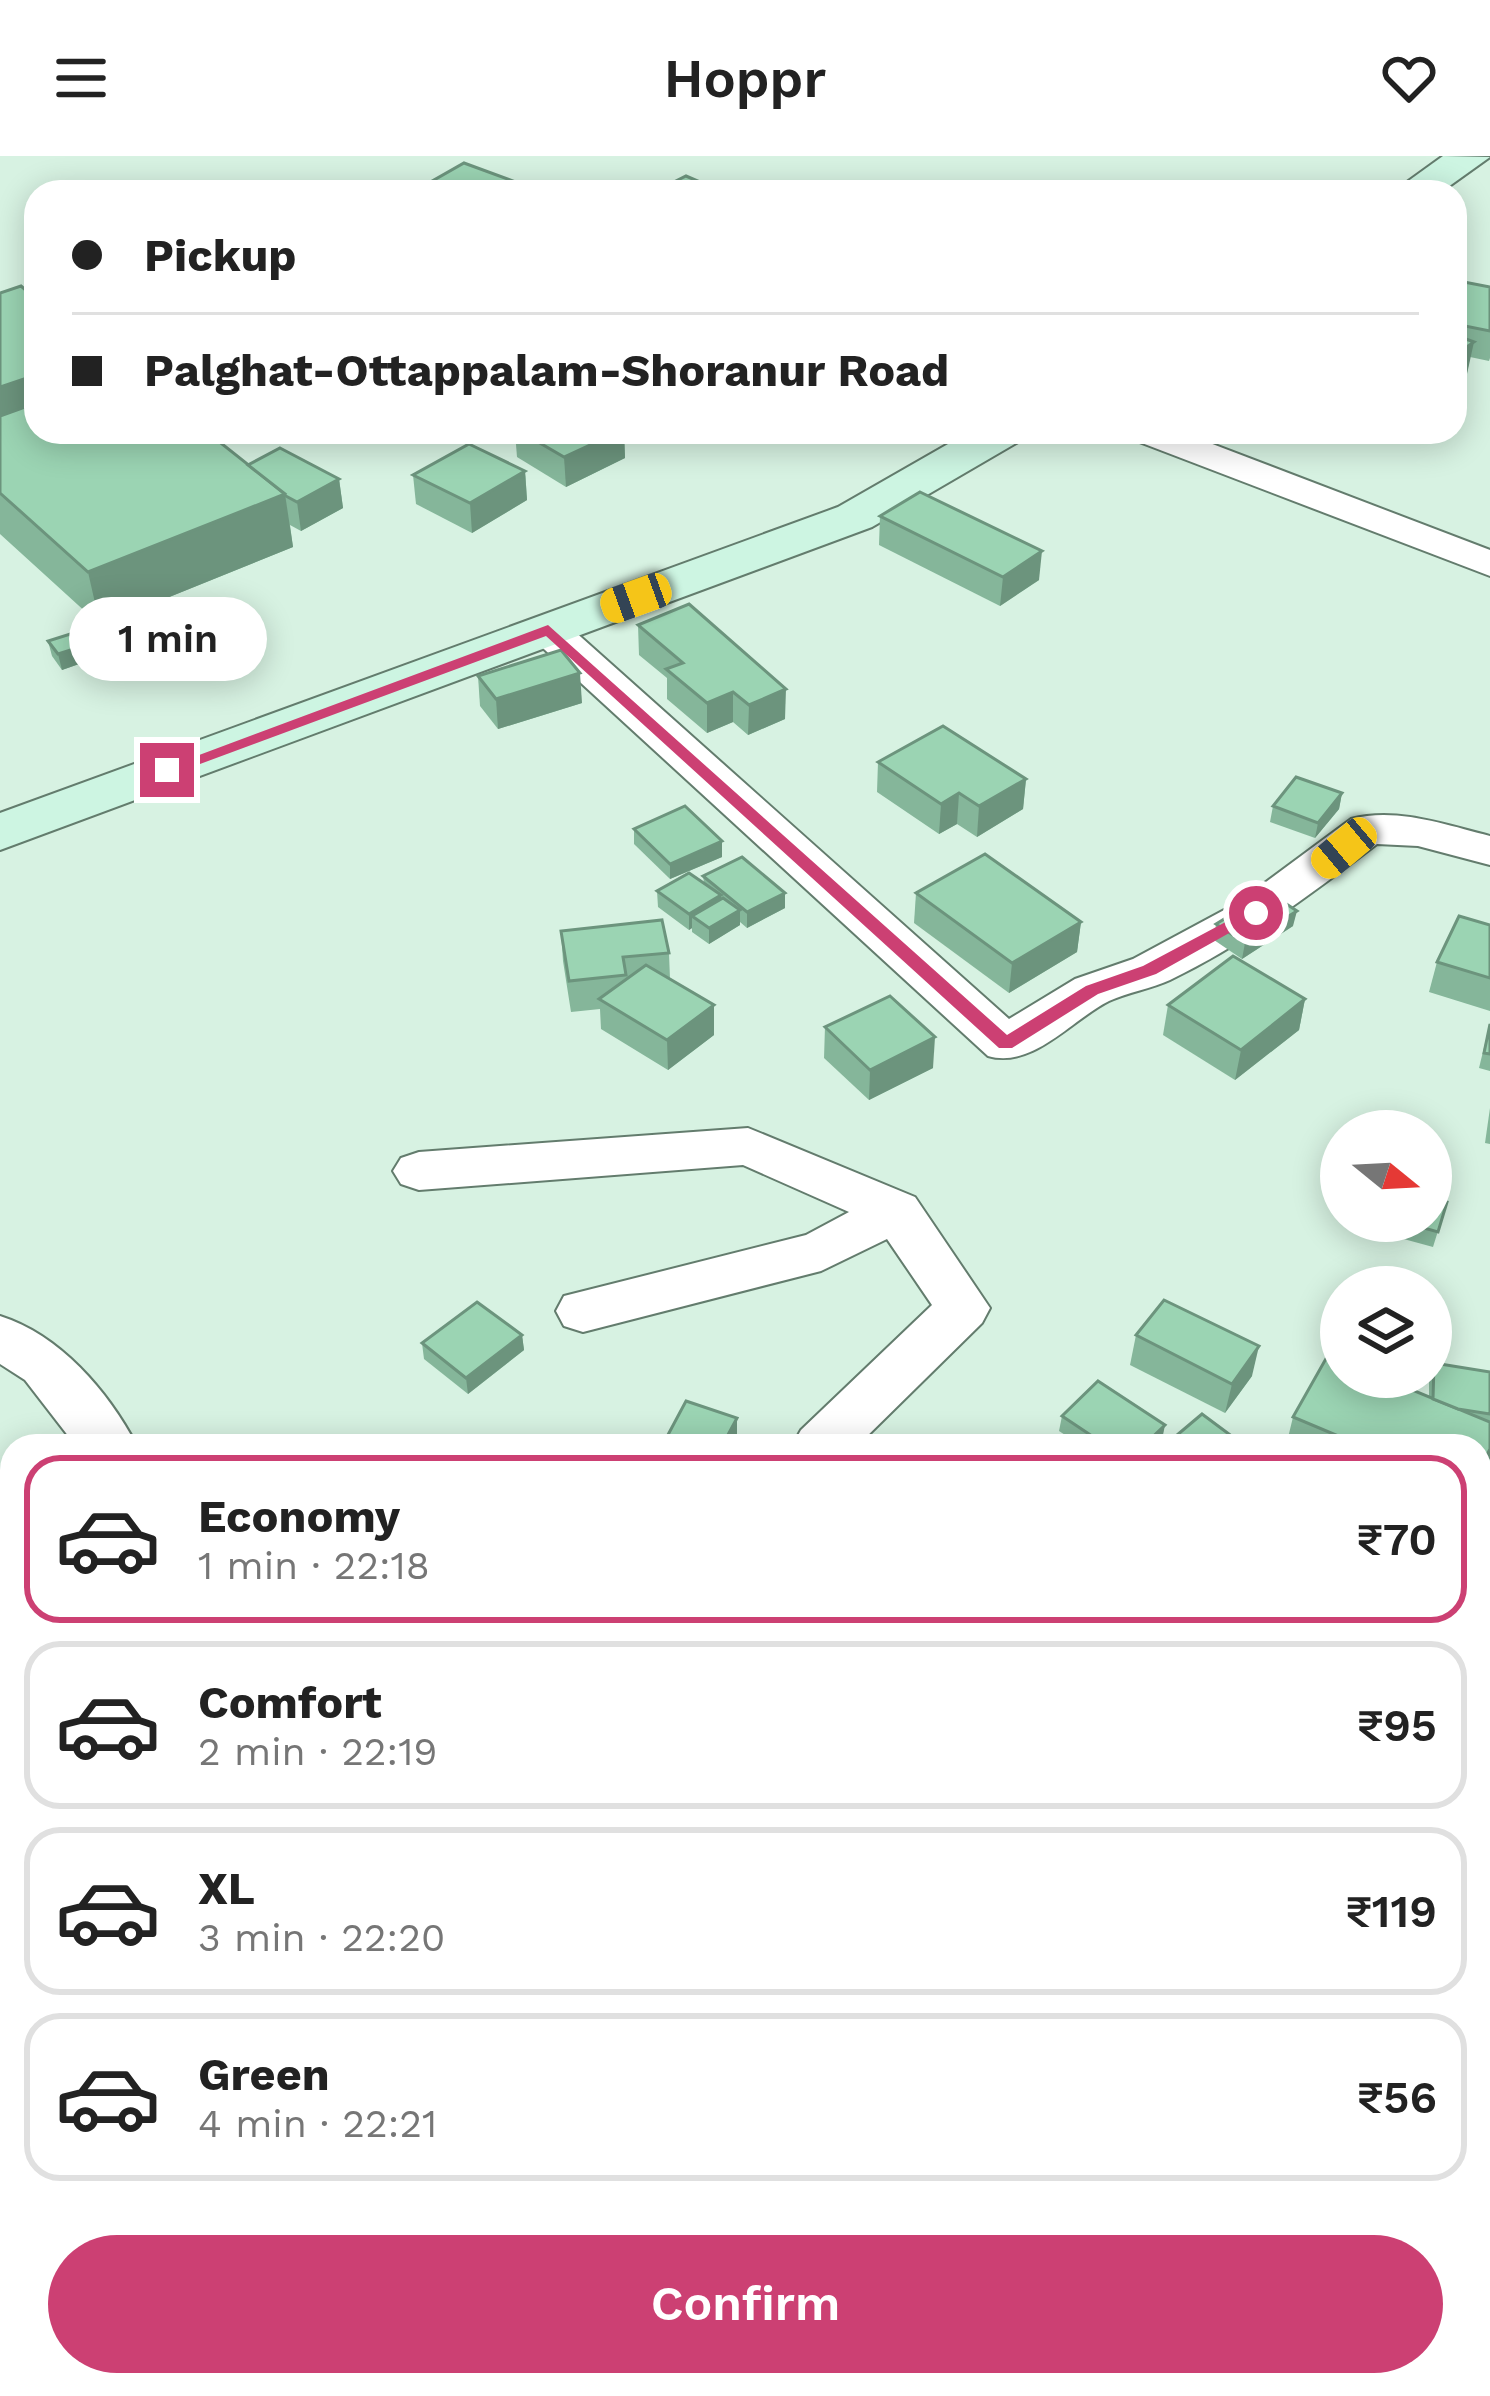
<!DOCTYPE html>
<meta charset="utf-8">
<style>
:root{--surface:#fff;--page:#f2f2f2;--text:#222;--muted:#767676;--line:#e0e0e0;--accent:#cc4073}
body{margin:0;font-family:"Work Sans",sans-serif;background:var(--page);color:var(--text);height:100vh;display:flex;flex-direction:column;font-size:45px;white-space:nowrap}
*{box-sizing:border-box;margin:0}
p{font-size:39px;color:var(--muted)}
.icon{flex:none;width:66px;height:66px;fill:none;stroke:currentColor;stroke-width:2;stroke-linecap:round;stroke-linejoin:round}
.map{position:relative;flex:1;overflow:hidden}
.details{position:absolute;left:0px;top:1278px;width:1491px;height:963px;display:flex;flex-direction:column;background:var(--surface);border-radius:36px 36px 0 0;box-shadow:0 6px 30px #0003}
.details>*{flex:none}
.guide{position:absolute;left:24px;top:24px;width:1443px;height:264px;border-radius:36px;box-shadow:0 6px 30px #0003;display:grid;align-content:center;height:264px;padding:0 48px;background:var(--surface)}
.needle{width:78px;rotate:108deg}
.fabs{position:absolute;left:1320px;top:954px;display:grid;gap:24px}
.fabs a{display:grid;place-items:center;width:132px;height:132px;border-radius:50%;background:var(--surface);box-shadow:0 6px 30px #0003;font-size:60px}
.end{position:absolute;width:54px;height:54px;margin:-27px;border:15px solid #cc4073;background:#fff;box-shadow:0 0 0 6px #fff}
.from{border-radius:50%}
.bubble{position:absolute;height:84px;border-radius:42px;background:var(--surface);box-shadow:0 6px 30px #0003;font-size:39px;font-weight:600;line-height:84px;text-align:center}
.car{position:absolute;width:36px;height:72px;margin:-36px -18px;border-radius:15px;box-shadow:0 0 9px 3px #0007;background:linear-gradient(#f5c518 24%,#345 0 40%,#f5c518 0 76%,#345 0 86%,#f5c518 0)}
.guide b{display:flex;align-items:center;gap:42px;height:114px;font-size:45px}
.guide b+b{border-top:3px solid var(--line)}
.guide i{width:30px;height:30px;background:var(--text)}
ul{padding:21px 0 0;list-style:none}
li{display:flex;align-items:center;gap:36px;height:168px;margin:0 24px 18px;padding:0 24px;border:6px solid var(--line);border-radius:36px}
li div{flex:1}
li b{display:block;font-size:45px}
li em{font-style:normal;font-weight:600}
li.selected{border-color:var(--accent)}
li>.icon{width:108px;height:108px;stroke-width:1.5}
.primary-button{display:flex;gap:24px;margin-top:auto;padding:24px 48px}
.primary-button a{flex:1;height:138px;border-radius:72px;background:var(--accent);color:#fff;font-size:48px;font-weight:600;line-height:138px;text-align:center}
header{display:flex;justify-content:space-between;align-items:center;height:156px;padding:0 48px;background:var(--surface);font-size:54px;font-weight:600}
.map>svg:first-child{display:block}
</style>
<header><svg class="icon" aria-label="menu" viewBox="0 0 24 24"><path d="M4 6h16M4 12h16M4 18h16"/></svg>Hoppr<svg class="icon" aria-label="heart" viewBox="0 0 24 24"><path d="M12 20l-8-8c-3-5 5-10 8-4 3-6 11-1 8 4z"/></svg></header>
<div class="map">
<svg width="1490" height="2240" viewBox="0 0 1490 2240">
<rect width="100%" height="100%" fill="#d7f2e2"/>
<g fill="none" stroke-linecap="round" stroke-linejoin="round">
<defs>
<g id="minor">
<path d="M1128 276H1181L1490 394V420L1134 284Z"/>
<path d="M548 462 563 465 1009 863 1075 823 1133 803 1239 746 1351 663C1397 651 1446 669 1490 680V709L1418 690 1377 688C1310 739 1246 787 1170 824 1151 833 1128 836 1109 845 1071 864 1033 913 988 900L533 483 527 474 533 465Z"/>
<path d="M748 972 915 1041 990 1152 982 1167 857 1290H792L801 1274 932 1149 887 1083 821 1115 583 1176 564 1170 556 1155 564 1140 806 1079 849 1056 743 1009 419 1034 401 1028 393 1015 401 1002 419 996Z"/>
<path d="M0 1160C60 1179 108 1235 137 1290H76L25 1224 0 1208Z"/>
<path d="M1490 1380V1458L1479 1462V1383Z"/>
<path d="M354 2229H448L453 2240H359Z"/>
</g>
<g id="secondary">
<path d="M1443 0 1490 1 1441 36H1393Z"/>
<path d="M969 276H1025L1018 286 872 371 0 694V657L838 351Z"/>
</g>
</defs>
<!-- minor casing -->
<use href="#minor" stroke="#637c6d" stroke-width="4"/>
<!-- secondary casing -->
<use href="#secondary" stroke="#637c6d" stroke-width="4"/>
<!-- minor -->
<use href="#minor" fill="#fff" fill-rule="evenodd"/>
<!-- secondary -->
<use href="#secondary" fill="#cdf5e2" fill-rule="evenodd"/>
</g>
<!-- wall -->
<g fill="#85b69a">
<path d="M1490 131V202L1489 205 1470 201 1465 227 1455 234V143Z"/>
<path d="M0 137 36 276 339 323 343 352 301 375 290 369 293 391 100 469 0 378Z"/>
<path d="M515 276H624L625 302 566 331 517 301Z"/>
<path d="M525 315 527 344 472 377 416 348 413 319Z"/>
<path d="M880 360 1039 424 1000 450 879 389Z"/>
<path d="M638 469 785 563 748 579 733 566 707 577 667 543V522L639 499Z"/>
<path d="M48 485 93 487 96 502 62 514 52 500Z"/>
<path d="M478 520 582 547 498 573 480 550Z"/>
<path d="M878 606 1026 623 1023 653 977 681 957 668 939 678 877 636Z"/>
<path d="M1342 637 1339 653 1315 682 1270 666 1273 650Z"/>
<path d="M634 673 722 685V701L670 723 634 688Z"/>
<path d="M703 720 785 752 747 772 740 766V769L709 788 692 776V772L689 774 658 751 657 735 704 727Z"/>
<path d="M916 737 1081 766 1077 796 1009 837 914 767Z"/>
<path d="M1216 768 1293 770 1242 803 1214 784Z"/>
<path d="M1490 769V855L1429 836 1437 806Z"/>
<path d="M561 775 669 797 670 823 714 849V879L668 914 601 873 600 853 571 856 563 805Z"/>
<path d="M1305 843 1299 874 1235 924 1163 879 1168 849Z"/>
<path d="M1490 867V915L1479 912Z"/>
<path d="M825 871 933 912 869 944 824 902Z"/>
<path d="M1490 952V988L1485 987Z"/>
<path d="M1447 1046 1433 1091 1378 1076 1381 1065H1431Z"/>
<path d="M522 1179 524 1194 468 1238 424 1203 422 1187Z"/>
<path d="M1136 1179 1252 1220 1225 1257 1130 1209Z"/>
<path d="M1434 1207 1490 1216V1302L1479 1324V1290H1286L1293 1261 1429 1241V1222Z"/>
<path d="M1062 1260 1162 1284 1156 1290H1082L1059 1275Z"/>
<path d="M1479 2038H1490V2188L1479 2187Z"/>
<path d="M415 2229H564L560 2240H444Z"/>
</g>
<!-- shaded-wall -->
<g fill="#6c947d">
<path d="M513 25 514 36H494Z"/>
<path d="M1474 186 1465 227 1455 234V199Z"/>
<path d="M36 219V263L0 276V231Z"/>
<path d="M618 276H624L625 302 566 331 564 301Z"/>
<path d="M525 315 527 344 472 377 470 347Z"/>
<path d="M339 323 343 352 301 375 297 346Z"/>
<path d="M285 338 293 391 100 469 88 416Z"/>
<path d="M1042 395 1039 424 1000 450 1003 421Z"/>
<path d="M93 487 96 502 62 514 58 498Z"/>
<path d="M580 517 582 547 498 573 496 543Z"/>
<path d="M786 533 785 563 748 579 749 549Z"/>
<path d="M733 536V566L707 577V547Z"/>
<path d="M1026 623 1023 653 977 681 979 650Z"/>
<path d="M959 637 957 668 939 678 941 648Z"/>
<path d="M1342 637 1339 653 1315 682 1318 667Z"/>
<path d="M722 685V701L670 723V708Z"/>
<path d="M785 737V752L747 772V756Z"/>
<path d="M721 739V755L692 760V772L689 774V758Z"/>
<path d="M740 754V769L709 788V772Z"/>
<path d="M1297 755 1293 770 1242 803 1245 787Z"/>
<path d="M1081 766 1077 796 1009 837 1012 807Z"/>
<path d="M1305 843 1299 874 1235 924 1241 894Z"/>
<path d="M714 849V879L668 914 667 884Z"/>
<path d="M935 881 933 912 869 944 870 914Z"/>
<path d="M522 1179 524 1194 468 1238 466 1222Z"/>
<path d="M1259 1190 1252 1220 1225 1257 1232 1228Z"/>
<path d="M737 1262V1278L731 1290H722Z"/>
<path d="M1165 1269 1162 1284 1156 1290H1143Z"/>
<path d="M1490 1293V1302L1479 1324V1315Z"/>
<path d="M553 2229H564L560 2240H548Z"/>
</g>
<!-- building -->
<g fill="#9bd4b3" stroke="#6c947d" stroke-width="3">
<path d="M464 7 513 25 494 36H431L420 32Z"/>
<path d="M686 20 723 36H654Z"/>
<path d="M1464 126 1490 131V175L1455 168V143Z"/>
<path d="M21 130 36 143V219L0 231V137Z"/>
<path d="M1455 179 1474 186 1455 199Z"/>
<path d="M36 247V276H207L285 338 88 416 0 337V260Z"/>
<path d="M521 276H618L564 301Z"/>
<path d="M469 288 525 315 470 347 413 319Z"/>
<path d="M280 292 339 323 297 346 284 339 285 338 248 309Z"/>
<path d="M920 336 1042 395 1003 421 880 360Z"/>
<path d="M689 448 786 533 749 549 733 536 707 547 666 513 683 507 638 469Z"/>
<path d="M83 474 93 487 58 498 48 485Z"/>
<path d="M561 494 580 517 496 543 478 520Z"/>
<path d="M943 570 1026 623 979 650 959 637 941 648 878 606Z"/>
<path d="M1296 621 1342 637 1318 667 1273 650Z"/>
<path d="M685 650 722 685 670 708 634 673Z"/>
<path d="M985 698 1081 766 1012 807 916 737Z"/>
<path d="M742 701 785 737 747 756 703 720Z"/>
<path d="M689 717 721 739 689 758 657 735Z"/>
<path d="M1268 736 1297 755 1245 787 1216 768Z"/>
<path d="M723 742 740 754 709 772 692 760Z"/>
<path d="M1459 760 1490 769V822L1437 806Z"/>
<path d="M662 764 669 797 623 801 626 819 569 825 561 775Z"/>
<path d="M1233 800 1305 843 1241 894 1168 849Z"/>
<path d="M646 809 714 849 667 884 599 843Z"/>
<path d="M890 840 935 881 870 914 825 871Z"/>
<path d="M1490 868V898L1484 897Z"/>
<path d="M1431 1042 1447 1046 1438 1076 1399 1065H1431Z"/>
<path d="M1164 1144 1259 1190 1232 1228 1136 1179Z"/>
<path d="M477 1146 522 1179 466 1222 422 1187Z"/>
<path d="M1328 1199 1341 1204V1221H1381L1490 1266V1293L1479 1315V1290H1362L1293 1261Z"/>
<path d="M1434 1207 1490 1216V1258L1458 1253 1433 1243Z"/>
<path d="M1098 1225 1165 1269 1143 1290H1107L1062 1260Z"/>
<path d="M686 1245 737 1262 722 1290H662Z"/>
<path d="M1202 1258 1245 1290H1164Z"/>
<rect x="1479" y="2038" width="11" height="126"/>
<path d="M467 2229H553L548 2240H496Z"/>
</g>
<!-- route -->
<path fill="#cc4073" d="M548 469 1007 879 1086 830 1143 810 1250 753 1265 757 1156 818 1098 838 1012 892H999L546 480 173 618 159 614Z"/>
</svg>
<div class="fabs">
<a><svg class="needle" viewBox="-14 -14 28 28"><path d="M0-13l5 13h-10z" fill="#e53935"/><path d="M0 13l5-13h-10z" fill="#767676"/></svg></a>
<a><svg class="icon" aria-label="layers" viewBox="0 0 24 24"><path d="M12 4l9 5-9 5-9-5zM3 14l9 5 9-5"/></svg></a>
</div>
<i class="end from" style="left:1256px;top:757px"></i>
<i class="end" style="left:167px;top:614px"></i>
<div class="bubble" style="left:69px;top:441px;width:198px">1 min</div>
<i class="car" style="left:636px;top:442px;rotate:250deg"></i>
<i class="car" style="left:1344px;top:692px;rotate:230deg"></i>
<div class="guide">
<b><i class="from"></i>Pickup</b>
<b><i></i>Palghat-Ottappalam-Shoranur Road</b>
</div>
<section class="details">
<ul>
<li class="selected"><svg class="icon" aria-label="car" viewBox="0 0 24 24"><path d="M5 17H2v-5l4-1 3-4h7l3 4 3 1v5h-3M9 17h6M6 11h13"/><circle cx="7" cy="17" r="2"/><circle cx="17" cy="17" r="2"/></svg><div><b>Economy</b><p>1 min · 22:18</p></div><em>₹70</em></li>
<li><svg class="icon" aria-label="car" viewBox="0 0 24 24"><path d="M5 17H2v-5l4-1 3-4h7l3 4 3 1v5h-3M9 17h6M6 11h13"/><circle cx="7" cy="17" r="2"/><circle cx="17" cy="17" r="2"/></svg><div><b>Comfort</b><p>2 min · 22:19</p></div><em>₹95</em></li>
<li><svg class="icon" aria-label="car" viewBox="0 0 24 24"><path d="M5 17H2v-5l4-1 3-4h7l3 4 3 1v5h-3M9 17h6M6 11h13"/><circle cx="7" cy="17" r="2"/><circle cx="17" cy="17" r="2"/></svg><div><b>XL</b><p>3 min · 22:20</p></div><em>₹119</em></li>
<li><svg class="icon" aria-label="car" viewBox="0 0 24 24"><path d="M5 17H2v-5l4-1 3-4h7l3 4 3 1v5h-3M9 17h6M6 11h13"/><circle cx="7" cy="17" r="2"/><circle cx="17" cy="17" r="2"/></svg><div><b>Green</b><p>4 min · 22:21</p></div><em>₹56</em></li>
</ul>
<div class="primary-button"><a>Confirm</a></div>
</section>
</div>
